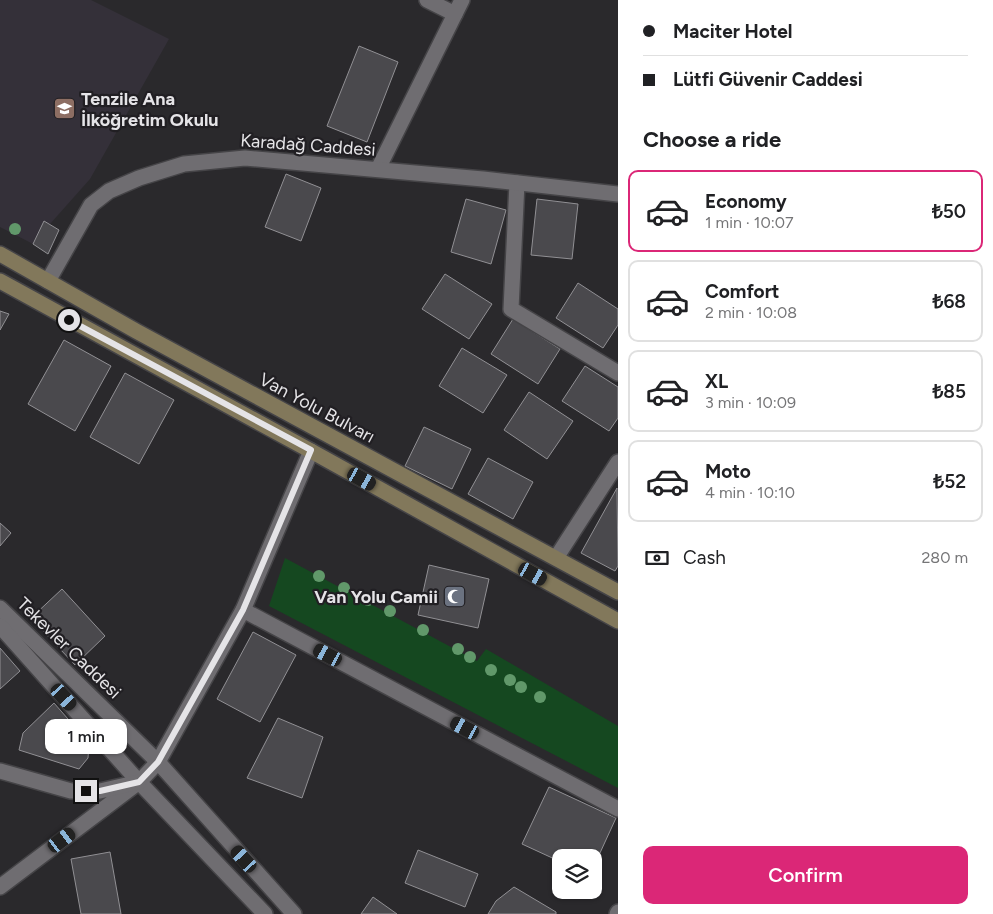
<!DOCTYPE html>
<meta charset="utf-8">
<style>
:root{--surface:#fff;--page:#f2f2f2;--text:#202124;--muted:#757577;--line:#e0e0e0;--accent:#db2777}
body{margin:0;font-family:Figtree,sans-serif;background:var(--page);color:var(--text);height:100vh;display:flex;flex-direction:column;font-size:19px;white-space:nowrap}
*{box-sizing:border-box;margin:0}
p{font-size:16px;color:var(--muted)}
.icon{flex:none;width:28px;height:28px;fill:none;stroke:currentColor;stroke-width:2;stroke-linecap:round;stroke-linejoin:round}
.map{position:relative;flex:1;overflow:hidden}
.details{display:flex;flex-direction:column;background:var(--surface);width:375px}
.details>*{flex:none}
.top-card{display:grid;align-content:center;height:110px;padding:0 25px;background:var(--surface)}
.fabs{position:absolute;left:552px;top:849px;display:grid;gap:10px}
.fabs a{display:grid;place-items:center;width:50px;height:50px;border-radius:10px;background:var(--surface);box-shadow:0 1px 4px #0004;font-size:25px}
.end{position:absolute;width:22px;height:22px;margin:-11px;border:6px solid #e5e4e7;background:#111;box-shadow:0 0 0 2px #111}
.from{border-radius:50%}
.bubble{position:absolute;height:35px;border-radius:10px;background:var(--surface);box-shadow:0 1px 4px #0004;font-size:16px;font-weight:600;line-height:35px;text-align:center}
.car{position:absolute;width:15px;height:30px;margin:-15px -8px;border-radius:6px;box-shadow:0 0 4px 1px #0007;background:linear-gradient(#222 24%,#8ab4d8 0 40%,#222 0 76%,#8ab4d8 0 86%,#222 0)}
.top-card b{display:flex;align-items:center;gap:18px;height:48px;font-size:19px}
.top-card b+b{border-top:1px solid var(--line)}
.top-card i{width:12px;height:12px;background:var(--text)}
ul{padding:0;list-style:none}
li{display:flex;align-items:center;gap:15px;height:82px;margin:0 10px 8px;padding:0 15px;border:2px solid var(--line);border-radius:10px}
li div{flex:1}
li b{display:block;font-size:19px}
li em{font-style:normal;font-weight:600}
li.on{border-color:var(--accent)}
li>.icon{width:45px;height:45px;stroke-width:1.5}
h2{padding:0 25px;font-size:22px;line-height:60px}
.pay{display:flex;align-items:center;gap:12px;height:55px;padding:0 25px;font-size:19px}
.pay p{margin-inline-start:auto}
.action{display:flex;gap:10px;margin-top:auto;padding:10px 25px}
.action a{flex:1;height:58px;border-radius:10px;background:var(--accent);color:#fff;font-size:20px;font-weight:600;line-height:58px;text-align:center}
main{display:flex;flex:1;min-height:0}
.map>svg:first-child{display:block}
</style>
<main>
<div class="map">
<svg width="618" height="914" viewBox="0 0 618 914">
<rect width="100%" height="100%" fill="#2a292c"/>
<!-- built -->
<path fill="#343039" d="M0 0H91L169 39 90 179 50 224 44 222 33 244 0 227Z"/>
<!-- green -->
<path fill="#154820" d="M285 558 477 661 486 649 618 726V788L269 606Z"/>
<!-- building -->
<g fill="#4a494d" stroke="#919094">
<path d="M359 46 398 62 367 142 327 126Z"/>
<path d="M286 174 321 188 301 241 265 227Z"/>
<path d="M466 199 506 210 491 264 451 252Z"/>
<path d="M537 199 578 204 572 259 531 255Z"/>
<path d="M44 221 59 230 48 254 33 244Z"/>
<path d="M445 274 492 304 469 339 422 309Z"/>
<path d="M578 283 618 309V325L603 348 556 318Z"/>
<path d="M0 311 9 314 0 330Z"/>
<path d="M513 319 560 349 538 384 491 354Z"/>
<path d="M64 340 111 366 75 431 28 404Z"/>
<path d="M462 348 507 375 483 413 439 386Z"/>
<path d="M585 366 618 387V418L609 431 562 401Z"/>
<path d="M125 373 174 400 139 464 90 437Z"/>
<path d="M529 392 573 421 547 459 504 430Z"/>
<path d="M424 427 471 449 452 489 405 466Z"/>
<path d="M488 458 533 482 513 519 468 494Z"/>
<path d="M617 488 618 566 615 571 581 553Z"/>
<path d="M0 523 11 533 0 546Z"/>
<path d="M429 565 489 579 478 628 418 615Z"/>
<path d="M62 589 105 636 75 665 31 618Z"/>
<path d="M253 632 296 655 260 722 217 699Z"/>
<path d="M0 648 20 671 0 689Z"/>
<path d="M54 703 89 743 88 758 79 769 19 750 23 733Z"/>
<path d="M278 718 323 737 302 798 247 778Z"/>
<path d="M549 787 616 818 594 866V858H561V862L522 844Z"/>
<path d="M418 850 478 874 465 907 405 883Z"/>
<path d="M110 852 121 914H81L71 859Z"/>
<path d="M514 887 556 912V914H488L496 901Z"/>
<path d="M373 897 397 914H361Z"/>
</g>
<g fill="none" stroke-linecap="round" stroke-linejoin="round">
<defs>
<g id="minor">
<path d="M427 0 455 14"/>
<path d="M378 169 462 0"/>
<path d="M517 183 511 309 618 373"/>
<path d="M556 558 618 462"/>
<path d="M243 610 618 809"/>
<path d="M0 887 139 782 158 762 243 610 311 451"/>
<path d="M617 914 618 912"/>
</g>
<g id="tertiary">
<path d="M48 281 91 205 109 191 139 178 184 164 245 158 483 179 618 194"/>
<path d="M0 608 158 762 294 914"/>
<path d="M0 626 139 782 265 914"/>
<path d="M0 771 71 791H100L139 782"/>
</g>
<g id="secondary">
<path d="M0 254 136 331 618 592"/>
<path d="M0 281 311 451 618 621"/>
</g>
</defs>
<!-- minor casing -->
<use href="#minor" stroke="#454447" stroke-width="18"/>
<!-- tertiary casing -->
<use href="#tertiary" stroke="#454447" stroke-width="18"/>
<!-- secondary casing -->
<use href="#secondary" stroke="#454447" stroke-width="18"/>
<!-- minor -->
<use href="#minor" stroke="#6f6d71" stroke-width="15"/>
<!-- tertiary -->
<use href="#tertiary" stroke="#6f6d71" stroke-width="15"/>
<!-- secondary -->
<use href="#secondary" stroke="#82785b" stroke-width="15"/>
</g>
<!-- trees -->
<g fill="#61986a">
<circle cx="15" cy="229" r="6"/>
<circle cx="319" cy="576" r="6"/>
<circle cx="344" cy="588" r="6"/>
<circle cx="368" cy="600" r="6"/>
<circle cx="390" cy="611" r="6"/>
<circle cx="423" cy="630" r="6"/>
<circle cx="458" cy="649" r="6"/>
<circle cx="470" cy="657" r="6"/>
<circle cx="491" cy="670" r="6"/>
<circle cx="510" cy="680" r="6"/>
<circle cx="521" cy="687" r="6"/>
<circle cx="540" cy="697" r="6"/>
</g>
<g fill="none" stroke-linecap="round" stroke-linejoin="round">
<!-- route -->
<path stroke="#e5e4e7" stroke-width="6" d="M69 320 311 450 243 610 158 762 139 782 100 791H86"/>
</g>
<!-- icons -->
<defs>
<symbol id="school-square" viewBox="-11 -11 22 22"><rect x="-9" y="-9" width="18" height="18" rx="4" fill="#8d6e63" stroke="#211f23"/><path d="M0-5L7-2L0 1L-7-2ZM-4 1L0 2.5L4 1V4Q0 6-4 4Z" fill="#fff"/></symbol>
<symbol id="mosque-square" viewBox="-11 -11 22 22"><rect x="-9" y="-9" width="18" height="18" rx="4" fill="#6b7280" stroke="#211f23"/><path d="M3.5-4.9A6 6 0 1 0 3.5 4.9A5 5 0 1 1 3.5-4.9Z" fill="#fff"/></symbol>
</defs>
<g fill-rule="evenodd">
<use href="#school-square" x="52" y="96" width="25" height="25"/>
<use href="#mosque-square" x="442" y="584" width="25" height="25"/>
</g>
<g text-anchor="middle" stroke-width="4.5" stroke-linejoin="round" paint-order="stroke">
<!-- poi labels -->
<g font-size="18" font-weight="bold" fill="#e5e4e7" stroke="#211f23" text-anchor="start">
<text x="81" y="105">Tenzile Ana<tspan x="81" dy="21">İlköğretim Okulu</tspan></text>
<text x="438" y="603" text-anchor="end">Van Yolu Camii</text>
</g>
<!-- street labels -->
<g font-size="18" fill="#e5e4e7" stroke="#211f23">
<text transform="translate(308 145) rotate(4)" y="6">Karadağ Caddesi</text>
<text transform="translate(317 408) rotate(28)" y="6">Van Yolu Bulvarı</text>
<text transform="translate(69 648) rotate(44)" y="6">Tekevler Caddesi</text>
</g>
</g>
</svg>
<div class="fabs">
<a><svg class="icon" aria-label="layers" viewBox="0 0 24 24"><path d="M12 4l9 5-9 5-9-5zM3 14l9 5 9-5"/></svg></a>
</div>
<i class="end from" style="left:69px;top:320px"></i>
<i class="end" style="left:86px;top:791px"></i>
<div class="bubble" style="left:45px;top:719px;width:82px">1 min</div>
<i class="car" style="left:362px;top:479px;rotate:119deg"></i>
<i class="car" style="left:533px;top:574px;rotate:119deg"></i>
<i class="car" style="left:328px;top:655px;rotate:298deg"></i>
<i class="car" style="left:64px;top:697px;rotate:138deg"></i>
<i class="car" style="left:465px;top:728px;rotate:298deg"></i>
<i class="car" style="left:62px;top:840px;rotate:53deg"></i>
<i class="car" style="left:244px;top:859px;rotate:318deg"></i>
</div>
<section class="details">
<div class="top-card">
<b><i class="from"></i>Maciter Hotel</b>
<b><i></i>Lütfi Güvenir Caddesi</b>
</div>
<h2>Choose a ride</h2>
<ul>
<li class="on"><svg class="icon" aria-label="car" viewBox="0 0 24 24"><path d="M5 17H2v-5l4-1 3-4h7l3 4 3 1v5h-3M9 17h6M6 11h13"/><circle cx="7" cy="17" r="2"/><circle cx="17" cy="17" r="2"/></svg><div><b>Economy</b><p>1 min · 10:07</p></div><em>₺50</em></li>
<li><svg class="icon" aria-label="car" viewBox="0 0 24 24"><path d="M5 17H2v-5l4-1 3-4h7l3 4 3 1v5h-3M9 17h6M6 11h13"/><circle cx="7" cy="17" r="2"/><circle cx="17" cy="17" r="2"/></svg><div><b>Comfort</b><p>2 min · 10:08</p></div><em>₺68</em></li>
<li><svg class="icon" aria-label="car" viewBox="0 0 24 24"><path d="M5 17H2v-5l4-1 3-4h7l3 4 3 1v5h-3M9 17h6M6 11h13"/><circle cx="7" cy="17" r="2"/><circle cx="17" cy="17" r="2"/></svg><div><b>XL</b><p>3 min · 10:09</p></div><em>₺85</em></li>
<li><svg class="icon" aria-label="car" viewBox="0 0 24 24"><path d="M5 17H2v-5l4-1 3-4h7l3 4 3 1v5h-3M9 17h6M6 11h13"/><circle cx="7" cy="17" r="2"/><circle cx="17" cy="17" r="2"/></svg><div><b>Moto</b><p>4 min · 10:10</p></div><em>₺52</em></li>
</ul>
<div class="pay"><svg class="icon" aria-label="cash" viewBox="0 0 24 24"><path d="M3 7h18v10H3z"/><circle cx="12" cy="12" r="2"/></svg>Cash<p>280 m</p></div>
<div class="action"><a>Confirm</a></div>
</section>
</main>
